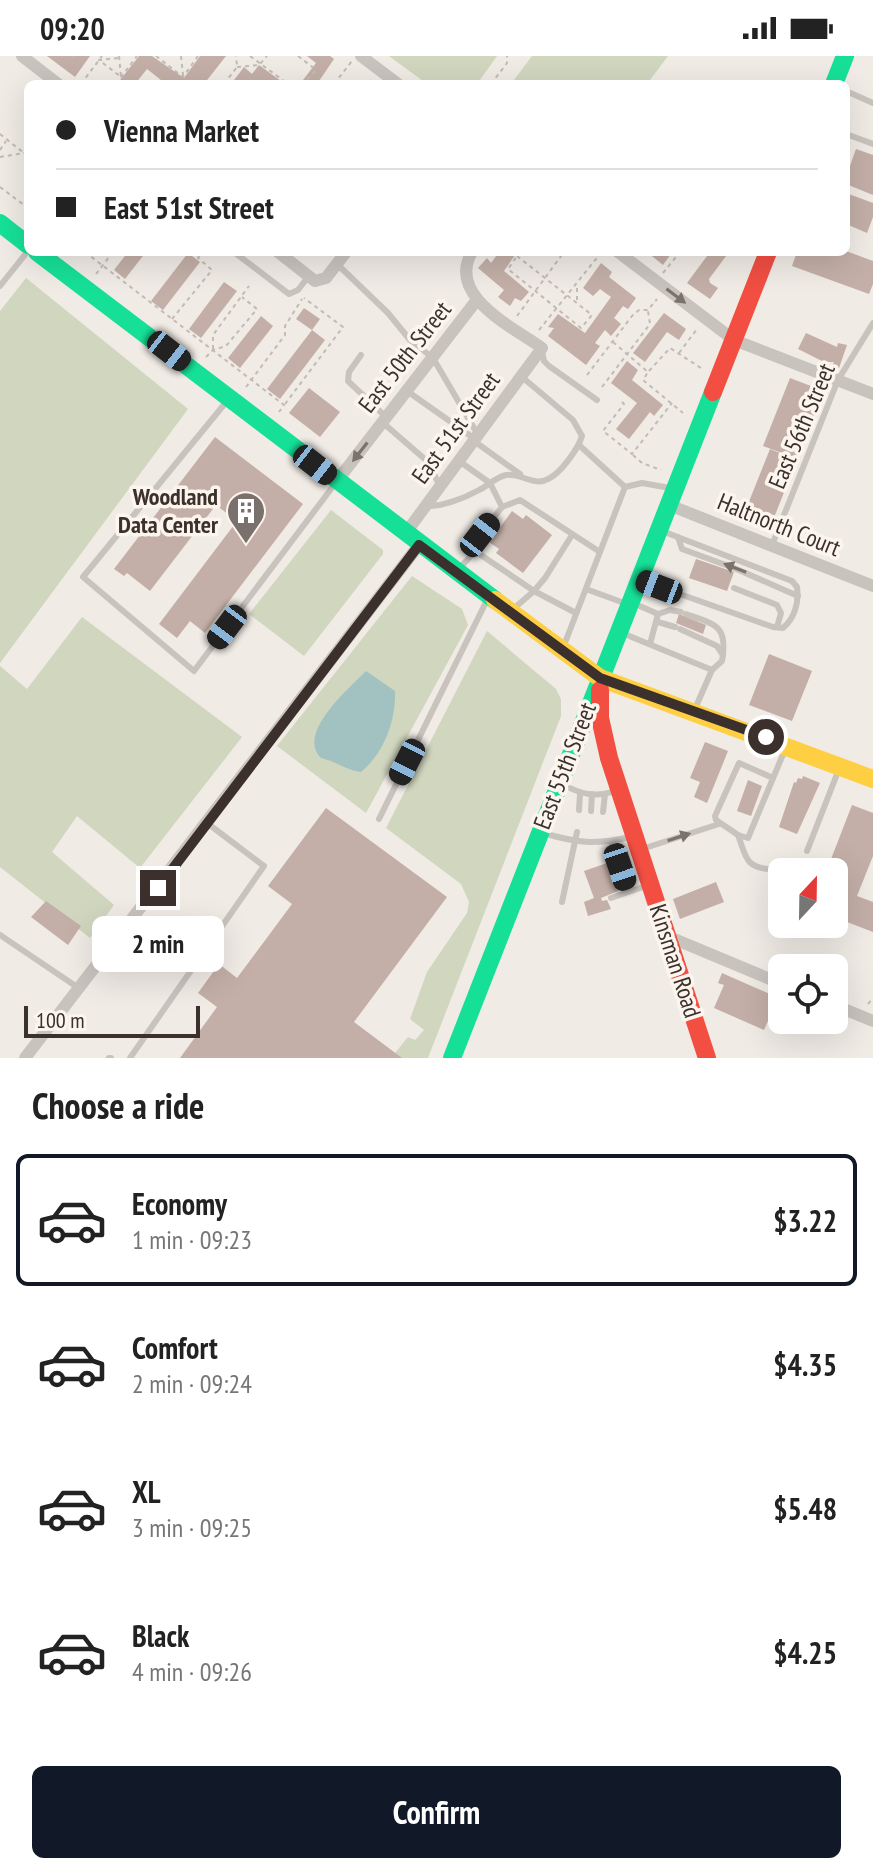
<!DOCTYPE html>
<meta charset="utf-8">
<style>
:root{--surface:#fff;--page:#f2f2f2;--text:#222;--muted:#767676;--line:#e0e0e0;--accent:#111827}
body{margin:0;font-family:"PT Sans Narrow",sans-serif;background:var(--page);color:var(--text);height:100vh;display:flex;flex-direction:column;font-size:30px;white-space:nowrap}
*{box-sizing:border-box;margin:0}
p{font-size:26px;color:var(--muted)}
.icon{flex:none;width:44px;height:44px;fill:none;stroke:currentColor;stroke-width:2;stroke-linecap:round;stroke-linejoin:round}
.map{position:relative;height:1002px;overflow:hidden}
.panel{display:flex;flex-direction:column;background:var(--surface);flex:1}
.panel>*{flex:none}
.banner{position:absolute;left:24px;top:24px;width:826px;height:176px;border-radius:12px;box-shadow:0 8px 32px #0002;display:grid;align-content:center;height:176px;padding:0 32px;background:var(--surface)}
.needle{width:52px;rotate:22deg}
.fabs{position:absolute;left:768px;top:802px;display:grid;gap:16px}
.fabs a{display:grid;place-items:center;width:80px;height:80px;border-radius:12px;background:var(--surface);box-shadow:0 8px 32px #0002;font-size:40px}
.scale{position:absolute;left:24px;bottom:20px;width:176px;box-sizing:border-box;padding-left:8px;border:4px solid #3b302b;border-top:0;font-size:22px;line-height:28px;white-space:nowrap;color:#3b302b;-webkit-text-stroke:6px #fbf5ee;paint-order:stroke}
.end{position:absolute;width:36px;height:36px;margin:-18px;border:10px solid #3b302b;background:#fff;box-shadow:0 0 0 4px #fff}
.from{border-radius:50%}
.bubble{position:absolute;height:56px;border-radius:12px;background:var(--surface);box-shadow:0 8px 32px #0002;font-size:26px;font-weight:700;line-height:56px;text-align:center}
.car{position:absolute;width:24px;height:48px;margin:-24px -12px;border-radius:10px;box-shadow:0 0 6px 2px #0007;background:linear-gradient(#222 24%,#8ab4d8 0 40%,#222 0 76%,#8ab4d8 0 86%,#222 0)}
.banner b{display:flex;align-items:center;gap:28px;height:76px;font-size:30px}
.banner b+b{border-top:2px solid var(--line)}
.banner i{width:20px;height:20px;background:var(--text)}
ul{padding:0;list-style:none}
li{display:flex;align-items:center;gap:24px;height:132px;margin:0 16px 12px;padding:0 16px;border:4px solid transparent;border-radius:12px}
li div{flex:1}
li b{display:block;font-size:30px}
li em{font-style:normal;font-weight:700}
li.active{border-color:var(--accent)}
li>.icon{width:72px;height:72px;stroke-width:1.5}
h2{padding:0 32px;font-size:36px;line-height:96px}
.action{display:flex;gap:16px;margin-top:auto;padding:16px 32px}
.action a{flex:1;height:92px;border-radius:12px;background:var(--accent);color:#fff;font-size:32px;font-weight:700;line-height:92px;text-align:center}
.status{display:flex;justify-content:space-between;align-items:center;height:56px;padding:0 40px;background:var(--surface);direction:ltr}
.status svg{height:22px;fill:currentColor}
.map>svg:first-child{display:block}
</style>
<div class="status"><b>09:20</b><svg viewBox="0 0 49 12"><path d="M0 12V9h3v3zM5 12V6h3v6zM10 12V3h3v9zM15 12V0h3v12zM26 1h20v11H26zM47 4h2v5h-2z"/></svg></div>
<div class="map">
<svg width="873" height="1002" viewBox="0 0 873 1002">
<rect width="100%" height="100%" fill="#f0ebe5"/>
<!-- green -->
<g fill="#d1d6bf">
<path d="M389 0H497L477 28H427Z"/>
<path d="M532 0H668L647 28H511Z"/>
<path d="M26 222 188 353 0 607V255Z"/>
<path d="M331 454 383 494V498L304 600 249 558Z"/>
<path d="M412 520 462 553 468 569 366 757 277 690Z"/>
<path d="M82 561 242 681 140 812 77 760 52 796 114 849 90 882 0 811V610L27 633Z"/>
<path d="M487 575 556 633 561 643V660L428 1002H399L395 997 408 981 415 984 424 974 410 963 427 916 467 857 469 846 461 828 386 772Z"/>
</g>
<!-- water -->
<path fill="#a1c2c1" d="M366 615 395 635C396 665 384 697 361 716 346 714 335 705 321 702 296 678 348 633 366 615Z"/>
<!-- building -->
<g fill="#c3afa7">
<path d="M47 0H90L75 21Z"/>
<path d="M139 0H152L184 22 200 0H226L204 28H166L147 13 135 28H117Z"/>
<path d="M307 0H330L334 3 317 28H300L316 7Z"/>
<path d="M259 9 285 28H260L256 25 253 28H231L244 11 252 18Z"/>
<path d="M856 93 873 99V139L846 128V121Z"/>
<path d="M846 137 873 147V161L867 177 846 168Z"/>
<path d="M128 196H146L125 223 114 214Z"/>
<path d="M499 196H517L504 215 529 236 521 245 515 242 510 250 498 241 504 234 478 212 487 202 491 207Z"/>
<path d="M647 196H669L671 198 663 209Z"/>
<path d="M710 196H729L709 223 710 227 718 232 710 243 687 227Z"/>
<path d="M797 196 846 195 873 205V228L869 238 792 210Z"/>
<path d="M188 197 200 206 163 254 151 245Z"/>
<path d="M601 207 612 216 609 221 636 242 628 253 623 250 614 262 621 268 611 280 605 274 595 287 600 290 586 309 548 280 554 272 548 271 558 258 585 277 611 241 600 233 593 240 583 232Z"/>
<path d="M224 226 237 235 201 282 189 273Z"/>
<path d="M304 252 320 263 312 274 325 284 280 343 267 333 312 274 296 263Z"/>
<path d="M664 257 686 273 679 284 667 276 645 306 633 297Z"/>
<path d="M261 260 273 270 240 312 228 302Z"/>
<path d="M806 277 837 291 838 287 847 289 839 312 832 310 834 306H824L798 293Z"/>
<path d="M627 305 638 314 632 324 663 349 654 360 650 356 629 383 616 373 637 347 611 327Z"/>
<path d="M790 322 824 335 798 403 763 390Z"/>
<path d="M309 332 340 356 320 381 289 357Z"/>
<path d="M215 381 303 448 205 577 190 565 177 582 159 568 237 465 216 449 150 535 127 517 124 520 114 513Z"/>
<path d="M770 393 797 404 771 469 744 458Z"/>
<path d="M512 455 523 463 526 459 552 479 523 517 496 497 499 493 489 486Z"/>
<path d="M696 503 734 516 727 535 689 522Z"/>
<path d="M679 558 706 569 703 578 676 567Z"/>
<path d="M769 598 812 615 792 665 749 649Z"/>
<path d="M705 686 728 695 707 747 694 741 700 726 690 722Z"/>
<path d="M803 720 820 727 797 778 779 771 794 726 796 727 798 722 802 723Z"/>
<path d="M748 724 762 730 751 760 737 755Z"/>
<path d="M852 749 873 757V800L857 840 873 846V876L834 861V816H826Z"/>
<path d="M326 752 447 841 354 966 402 1002H180L217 951 198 937 219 908 237 922 292 848 268 830Z"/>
<path d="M610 806 618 835 601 842 602 845 607 844 611 853 588 860 584 846 594 842 584 815Z"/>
<path d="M716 826 724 846 680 863 673 843Z"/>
<path d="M46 845 81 870 68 889 31 861Z"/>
<path d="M722 917 772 939 775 949 764 974 714 952 724 929 718 927Z"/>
</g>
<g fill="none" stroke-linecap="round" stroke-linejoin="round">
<!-- path -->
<g stroke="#c2bbb6" stroke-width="2" stroke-dasharray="4 4" stroke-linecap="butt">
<path d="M71 0H74"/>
<path d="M156 0 183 21 198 0"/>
<path d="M181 0 183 19"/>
<path d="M250 0 288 28"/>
<path d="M298 0 316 14 303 28"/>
<path d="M118 2 99 4 121 21 119 0"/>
<path d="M237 11 259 9 267 0"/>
<path d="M81 28 102 0"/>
<path d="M116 28 137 0"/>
<path d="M148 28 150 26 153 28"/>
<path d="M224 28 237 11 236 0"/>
<path d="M334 28 352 5"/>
<path d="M491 28 507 7V0"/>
<path d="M0 78 24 97"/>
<path d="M0 94 6 85"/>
<path d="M0 101 24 97 28 100"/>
<path d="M0 131 28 152"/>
<path d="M85 196 284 349 279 356"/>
<path d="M517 200 592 259 581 272 508 213Z"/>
<path d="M663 217 680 196"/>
<path d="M96 218 113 196"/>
<path d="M577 244V230"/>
<path d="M517 260 564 196"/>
<path d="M172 263 212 214 198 202 200 199 196 196"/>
<path d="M539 274 600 198"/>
<path d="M613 286 648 316 643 324 683 357"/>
<path d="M213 293V279L249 230"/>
<path d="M679 297 697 273"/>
<path d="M206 301 213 294 226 290 257 253 242 241"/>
<path d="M649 315 670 292 701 312"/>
<path d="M587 319 632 260 639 254H648L657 243"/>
<path d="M246 331 285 279V270L302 243"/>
<path d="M602 331 650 268 648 255"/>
<path d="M622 346 624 348 603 375 632 398 672 347"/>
<path d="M285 348 343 271 304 242"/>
<path d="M633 399 642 407 661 414"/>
<path d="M868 948 873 942"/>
</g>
<!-- lane -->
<g stroke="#c9c3be" stroke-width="6">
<path d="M846 35 873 47"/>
<path d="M846 78 873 88"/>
<path d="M234 196 289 238 298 234 308 221"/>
<path d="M337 208 388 257 410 284 433 302 478 379"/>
<path d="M0 230 28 195"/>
<path d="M542 296 544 305 549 310 597 344"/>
<path d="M361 299 349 316 348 325 386 361"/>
<path d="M407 335 475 383"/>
<path d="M227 345 83 521 194 615 334 429"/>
<path d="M382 366 427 405 440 430"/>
<path d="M474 385 520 418"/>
<path d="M579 389 625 431"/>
<path d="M459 405 490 427 502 451"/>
<path d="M426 450C441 451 465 442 479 434 488 430 496 421 506 419 521 417 535 431 548 423 561 417 578 393 582 380L573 364 522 321"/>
<path d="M572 479 545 522 534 535 576 557"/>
<path d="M678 481 682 493 734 512 798 540"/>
<path d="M772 489 838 324 873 267"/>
<path d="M475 495 534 535 512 554"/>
<path d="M600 496 625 431 642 427 670 432"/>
<path d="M459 513 475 495 480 479 502 451 520 444 600 496 563 592"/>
<path d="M643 525 773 571 783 572C795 562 799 546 797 531L792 525 662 475"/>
<path d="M734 532 777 549 781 557 777 571"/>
<path d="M586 533 627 548"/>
<path d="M633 547 658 558 650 588"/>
<path d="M658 558 670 554 681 556"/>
<path d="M686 558C717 569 728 570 722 605L712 614 694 655"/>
<path d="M658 566 675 571"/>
<path d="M680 573 717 590 723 599"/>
<path d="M622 577 712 614"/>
<path d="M773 722 739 707 715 760 716 764 738 779 748 782C760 753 772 725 784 696"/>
<path d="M562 728C580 738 595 742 615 735"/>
<path d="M579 754 580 738"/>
<path d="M591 755 592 738"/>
<path d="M603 756 605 738"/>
<path d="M379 763 488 542"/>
<path d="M543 777C577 787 595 789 630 781"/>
<path d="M738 779C746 800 745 812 770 813"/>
<path d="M611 785 628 836"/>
<path d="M642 793 719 768"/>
<path d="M807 795 839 713"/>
<path d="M611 842 646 830"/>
<path d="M562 846 577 776"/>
<path d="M0 879 80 933"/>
<path d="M109 1002H111"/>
<path d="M130 1002 264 810 207 767"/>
</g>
<!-- street -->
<g stroke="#c9c3be" stroke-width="12">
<path d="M22 0 58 28"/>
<path d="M361 0 398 28"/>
<path d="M278 196 315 225 326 222 346 196"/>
<path d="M618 196 734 284 873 338"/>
<path d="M337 425 476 245"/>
<path d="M669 449 873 530"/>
<path d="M405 478 542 292C513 271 446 240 472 196"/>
<path d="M667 880 782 928"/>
<path d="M834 949 873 965"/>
<path d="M25 1002 419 489"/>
</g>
<!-- fast -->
<g stroke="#16e098" stroke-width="18">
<path d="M834 28 845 0"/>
<path d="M0 167 28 189"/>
<path d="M37 196 495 544"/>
<path d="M452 1002 713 336"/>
</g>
<!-- slow -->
<path stroke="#ffcf43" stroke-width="18" d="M495 544 600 622 873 723"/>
<!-- jam -->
<g stroke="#f24e42" stroke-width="18">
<path d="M713 336 768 196"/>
<path d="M600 634V662L609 702 707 1002"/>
</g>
</g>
<!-- one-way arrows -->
<defs><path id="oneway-solid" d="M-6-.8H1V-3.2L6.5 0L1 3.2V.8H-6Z" transform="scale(2)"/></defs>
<g fill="#7b726d">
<use href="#oneway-solid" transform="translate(676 240) rotate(37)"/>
<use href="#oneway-solid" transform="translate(360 396) rotate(128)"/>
<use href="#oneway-solid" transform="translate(735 512) rotate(-159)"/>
<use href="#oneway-solid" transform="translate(679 781) rotate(-18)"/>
</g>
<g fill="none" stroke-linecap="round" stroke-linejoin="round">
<!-- route -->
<path stroke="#3b302b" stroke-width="10" d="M158 832 419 489 600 622 766 681"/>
</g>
<!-- icons -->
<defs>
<symbol id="building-pin" viewBox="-11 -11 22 30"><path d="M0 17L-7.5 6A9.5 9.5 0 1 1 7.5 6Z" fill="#7a716c" stroke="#fbf5ee"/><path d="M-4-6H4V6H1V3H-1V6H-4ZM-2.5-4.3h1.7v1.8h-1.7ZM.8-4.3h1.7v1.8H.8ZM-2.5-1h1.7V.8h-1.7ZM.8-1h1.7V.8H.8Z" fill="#fff"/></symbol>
</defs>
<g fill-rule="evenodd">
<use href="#building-pin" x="224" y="433" width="44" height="60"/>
</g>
<g text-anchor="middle" stroke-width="7" stroke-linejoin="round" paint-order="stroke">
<!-- street labels -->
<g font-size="24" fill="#3b302b" stroke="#fbf5ee">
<text transform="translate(405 301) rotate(-52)" y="8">East 50th Street</text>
<text transform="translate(802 370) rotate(-67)" y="8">East 56th Street</text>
<text transform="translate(456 372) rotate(-54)" y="8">East 51st Street</text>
<text transform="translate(779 469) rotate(22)" y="8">Haltnorth Court</text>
<text transform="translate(565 710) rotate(-69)" y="8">East 55th Street</text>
<text transform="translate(675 905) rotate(72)" y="8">Kinsman Road</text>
</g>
<!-- poi labels -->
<g font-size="24" font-weight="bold" fill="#3b302b" stroke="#fbf5ee" text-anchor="end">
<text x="218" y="449">Woodland<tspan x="218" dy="28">Data Center</tspan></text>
</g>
</g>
</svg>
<div class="fabs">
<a><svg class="needle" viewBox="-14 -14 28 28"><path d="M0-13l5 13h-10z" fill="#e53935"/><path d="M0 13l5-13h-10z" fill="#767676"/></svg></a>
<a><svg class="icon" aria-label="locate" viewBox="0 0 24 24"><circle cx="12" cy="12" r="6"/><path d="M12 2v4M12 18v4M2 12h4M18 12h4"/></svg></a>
</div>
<div class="scale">100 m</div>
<i class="end from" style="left:766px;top:681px"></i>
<i class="end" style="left:158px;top:832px"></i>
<div class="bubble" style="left:92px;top:860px;width:132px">2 min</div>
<i class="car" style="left:169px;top:295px;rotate:128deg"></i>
<i class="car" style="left:315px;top:409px;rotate:128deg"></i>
<i class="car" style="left:480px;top:479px;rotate:38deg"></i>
<i class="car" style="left:659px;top:531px;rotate:291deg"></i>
<i class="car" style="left:227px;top:571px;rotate:217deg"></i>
<i class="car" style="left:407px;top:706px;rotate:207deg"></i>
<i class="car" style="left:620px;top:811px;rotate:161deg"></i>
<div class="banner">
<b><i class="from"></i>Vienna Market</b>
<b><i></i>East 51st Street</b>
</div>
</div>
<section class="panel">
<h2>Choose a ride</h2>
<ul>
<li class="active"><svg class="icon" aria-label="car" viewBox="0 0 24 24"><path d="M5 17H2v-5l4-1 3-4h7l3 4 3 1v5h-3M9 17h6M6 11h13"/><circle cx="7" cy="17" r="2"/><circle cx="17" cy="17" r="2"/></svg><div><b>Economy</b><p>1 min · 09:23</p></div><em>$3.22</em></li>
<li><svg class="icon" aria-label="car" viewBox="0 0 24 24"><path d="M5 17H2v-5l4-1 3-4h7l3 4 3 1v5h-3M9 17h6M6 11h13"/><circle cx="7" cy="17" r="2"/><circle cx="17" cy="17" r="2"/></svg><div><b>Comfort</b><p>2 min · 09:24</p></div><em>$4.35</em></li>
<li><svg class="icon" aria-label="car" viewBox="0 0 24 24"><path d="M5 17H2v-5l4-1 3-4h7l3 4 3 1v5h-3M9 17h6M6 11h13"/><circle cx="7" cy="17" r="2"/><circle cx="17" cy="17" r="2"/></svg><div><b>XL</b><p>3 min · 09:25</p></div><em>$5.48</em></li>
<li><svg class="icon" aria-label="car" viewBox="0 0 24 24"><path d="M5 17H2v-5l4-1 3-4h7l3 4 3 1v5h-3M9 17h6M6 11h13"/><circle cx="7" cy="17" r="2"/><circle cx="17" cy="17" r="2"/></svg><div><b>Black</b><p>4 min · 09:26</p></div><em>$4.25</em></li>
</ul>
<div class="action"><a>Confirm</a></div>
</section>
